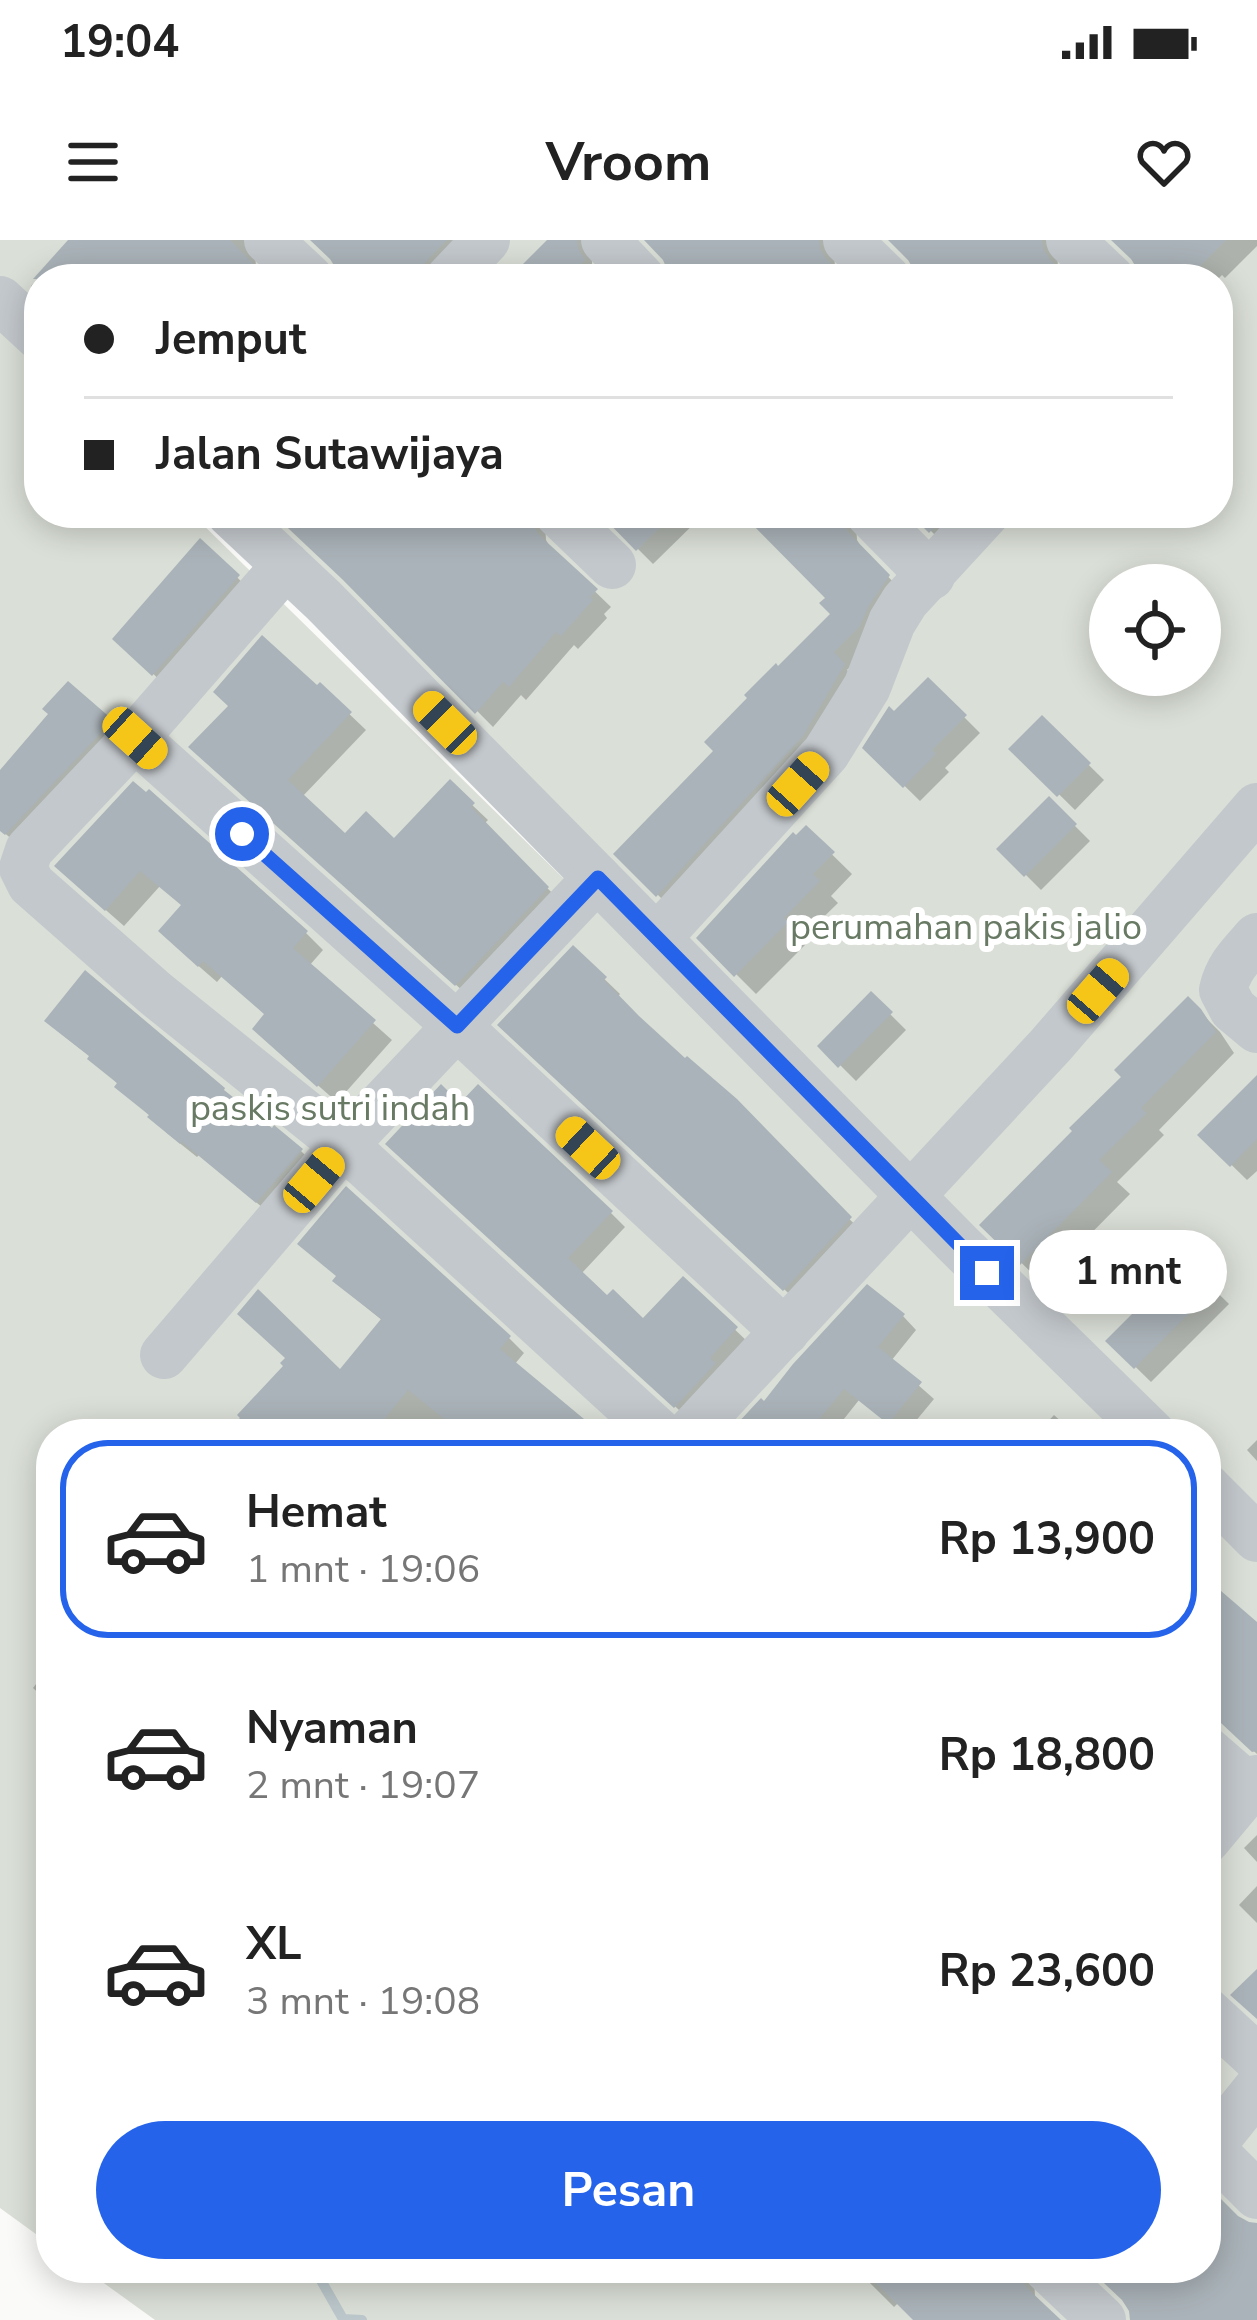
<!DOCTYPE html>
<html lang="id">
<meta charset="utf-8">
<style>
:root{--surface:#fff;--page:#f2f2f2;--text:#222;--muted:#767676;--line:#e0e0e0;--accent:#2563eb}
body{margin:0;font-family:"Nunito Sans",sans-serif;background:var(--page);color:var(--text);height:100vh;display:flex;flex-direction:column;font-size:45px;white-space:nowrap}
*{box-sizing:border-box;margin:0}
p{font-size:39px;color:var(--muted)}
.icon{flex:none;width:66px;height:66px;fill:none;stroke:currentColor;stroke-width:2;stroke-linecap:round;stroke-linejoin:round}
.map{position:relative;flex:1;overflow:hidden}
.sheet{position:absolute;left:36px;top:1179px;width:1185px;height:864px;display:flex;flex-direction:column;background:var(--surface);border-radius:48px;box-shadow:0 6px 30px #0003}
.sheet>*{flex:none}
.banner{position:absolute;left:24px;top:24px;width:1209px;height:264px;border-radius:48px;box-shadow:0 6px 30px #0003;display:grid;align-content:center;height:264px;padding:0 60px;background:var(--surface)}
.buttons{position:absolute;left:1089px;top:324px;display:grid;gap:24px}
.buttons a{display:grid;place-items:center;width:132px;height:132px;border-radius:50%;background:var(--surface);box-shadow:0 6px 30px #0003;font-size:60px}
.end{position:absolute;width:54px;height:54px;margin:-27px;border:15px solid #2563eb;background:#fff;box-shadow:0 0 0 6px #fff}
.from{border-radius:50%}
.bubble{position:absolute;height:84px;border-radius:42px;background:var(--surface);box-shadow:0 6px 30px #0003;font-size:39px;font-weight:700;line-height:84px;text-align:center}
.car{position:absolute;width:36px;height:72px;margin:-36px -18px;border-radius:15px;box-shadow:0 0 9px 3px #0007;background:linear-gradient(#f5c518 24%,#345 0 40%,#f5c518 0 76%,#345 0 86%,#f5c518 0)}
.banner b{display:flex;align-items:center;gap:42px;height:114px;font-size:45px}
.banner b+b{border-top:3px solid var(--line)}
.banner i{width:30px;height:30px;background:var(--text)}
ul{padding:21px 0 0;list-style:none}
li{display:flex;align-items:center;gap:36px;height:198px;margin:0 24px 18px;padding:0 36px;border:6px solid transparent;border-radius:48px}
li div{flex:1}
li b{display:block;font-size:45px}
li em{font-style:normal;font-weight:700}
li.selected{border-color:var(--accent)}
li>.icon{width:108px;height:108px;stroke-width:1.5}
.cta{display:flex;gap:24px;margin-top:auto;padding:24px 60px}
.cta a{flex:1;height:138px;border-radius:72px;background:var(--accent);color:#fff;font-size:48px;font-weight:700;line-height:138px;text-align:center}
.status{display:flex;justify-content:space-between;align-items:center;height:84px;padding:0 60px;background:var(--surface);direction:ltr}
.status svg{height:33px;fill:currentColor}
header{display:flex;justify-content:space-between;align-items:center;height:156px;padding:0 60px;background:var(--surface);font-size:54px;font-weight:700}
.map>svg:first-child{display:block}
</style>
<div class="status"><b>19:04</b><svg viewBox="0 0 49 12"><path d="M0 12V9h3v3zM5 12V6h3v6zM10 12V3h3v9zM15 12V0h3v12zM26 1h20v11H26zM47 4h2v5h-2z"/></svg></div>
<header><svg class="icon" aria-label="menu" viewBox="0 0 24 24"><path d="M4 6h16M4 12h16M4 18h16"/></svg>Vroom<svg class="icon" aria-label="heart" viewBox="0 0 24 24"><path d="M12 20l-8-8c-3-5 5-10 8-4 3-6 11-1 8 4z"/></svg></header>
<div class="map">
<svg width="1257" height="2080" viewBox="0 0 1257 2080">
<rect width="100%" height="100%" fill="#fafaf8"/>
<!-- green -->
<path fill="#dadfd7" fill-rule="evenodd" d="M0 0H1257V2080H155L83 2028H1206V1194H51V2005L0 1968V85L39 123V273H191L663 736 234 273H1218V39H39V94L0 58ZM1110 345H1200V435H1110Z"/>
<!-- shadow -->
<g fill="#0003">
<path d="M72 0H261L255 9 256 28 264 39H39V54L31 46Z"/>
<path d="M313 0H462L441 39H340V29Z"/>
<path d="M552 0H598L593 7 592 24 599 37 513 39Z"/>
<path d="M648 0H840L834 9 835 27 842 39H675L666 19Z"/>
<path d="M892 0H1063L1057 9 1058 28 1065 39H917V29Z"/>
<path d="M1115 0H1257V6L1225 38 1222 35 1218 39H1141V29Z"/>
<path d="M276 273H550L545 282 546 300 551 309 611 367 604 374 607 378 578 409 574 405 526 460 521 455 493 487 359 352Z"/>
<path d="M602 273H705L653 324Z"/>
<path d="M744 273H862L856 284 857 300 864 312 904 353 875 402 847 430 859 442 673 670 617 614 717 511 778 430 834 374 829 358Z"/>
<path d="M913 273H977L946 306Z"/>
<path d="M1124 273H1148L1136 285Z"/>
<path d="M201 302 253 353 169 449 116 398Z"/>
<path d="M928 441 980 493 945 528 949 532 920 561 866 508Z"/>
<path d="M320 446 366 490 302 557 345 597 394 602 450 544 488 580 484 584 563 664 473 760 208 523Z"/>
<path d="M1042 479 1104 540 1075 570 1013 509Z"/>
<path d="M111 482 127 498 23 609 0 589V546Z"/>
<path d="M134 545 306 693 323 710 309 726 392 800 337 862 273 806 267 776 222 736 217 742 179 709 184 667 160 646 124 686 75 643Z"/>
<path d="M1049 560 1090 601 1041 650 1000 609Z"/>
<path d="M806 589 852 634 831 656 838 663 801 699 806 704 756 754 700 698Z"/>
<path d="M573 709 620 754 617 758 865 994 800 1064 517 800Z"/>
<path d="M871 755 906 790 856 841 821 806Z"/>
<path d="M1188 760 1220 792 1234 813 1159 890 1164 895 1117 942 1130 954 1042 1043 983 985 1125 837Z"/>
<path d="M64 796 272 892 301 911 317 927 274 977 199 915 197 917 167 893 92 818Z"/>
<path d="M1257 839V931L1247 940 1201 895Z"/>
<path d="M460 867 611 973 625 987 581 1034 607 1059 643 1083 683 1040 750 1104 690 1180 403 918Z"/>
<path d="M1187 1023 1229 1064 1151 1142 1109 1101Z"/>
<path d="M351 1055 509 1098 524 1113 514 1125 599 1194H229L340 1133 383 1081Z"/>
<path d="M903 1076 916 1090 891 1121 934 1159 905 1194H901L859 1160 832 1194H739L763 1164Z"/>
<path d="M1054 1175 1075 1194H1036Z"/>
<path d="M1257 1200V1221L1247 1210Z"/>
<path d="M51 1343V1373L37 1358Z"/>
<path d="M1206 1343 1257 1386V1514L1221 1480 1206 1496Z"/>
<path d="M51 1424V1465L33 1448Z"/>
<path d="M1257 1595V1622L1244 1608Z"/>
<path d="M1257 1646V1683L1239 1665Z"/>
<path d="M1206 1814 1215 1823 1206 1832Z"/>
<path d="M775 2028H799L787 2040Z"/>
<path d="M850 2028H1040L1034 2037 1035 2056 1057 2080H918L899 2062 894 2067 864 2037 861 2040Z"/>
</g>
<g fill="none" stroke-linecap="round" stroke-linejoin="round">
<!-- stream -->
<path stroke="#bbc7cb" stroke-width="10" d="M314 2028 343 2079 362 2080"/>
</g>
<!-- building -->
<g fill="#aab3b9">
<path d="M68 0H230L268 39H33Z"/>
<path d="M310 0H447L428 19 415 39H338L337 30 330 19Z"/>
<path d="M547 0H577L578 8 585 20 566 39H508Z"/>
<path d="M644 0H819L820 9 826 19 846 39H671L663 20Z"/>
<path d="M888 0H1042L1043 9 1050 20 1070 39H915L914 30 908 20Z"/>
<path d="M1111 0H1226L1187 39H1139L1138 30 1131 19Z"/>
<path d="M272 273H530L531 282 538 294 598 349 590 357 593 360 561 396 556 392 509 447 503 442 475 474 342 339Z"/>
<path d="M599 273H674L636 311Z"/>
<path d="M741 273H841L842 281 849 293 890 335 868 367 860 386 834 412 845 424 803 496 656 657 613 614 713 511 704 502 747 458 744 455 776 423 778 426 830 374 819 363 825 358Z"/>
<path d="M909 273H947L929 293Z"/>
<path d="M200 298 240 335 152 436 112 399Z"/>
<path d="M262 395 317 445 320 442 352 472 288 540 345 593 366 571 394 598 450 539 475 563 471 567 549 647 455 746 188 507 228 466 213 452Z"/>
<path d="M928 437 967 475 932 510 936 514 903 548 862 508 889 466 894 471Z"/>
<path d="M68 441 113 480 5 595 0 591V530L48 474 42 469Z"/>
<path d="M1042 475 1091 523 1057 557 1008 509Z"/>
<path d="M133 541 146 552 149 549 308 691 293 708 376 780 317 847 252 789 264 774 203 721 198 727 158 691 181 665 140 631 105 671 54 626Z"/>
<path d="M1049 556 1077 584 1024 637 996 609Z"/>
<path d="M806 585 835 612 813 634 820 641 784 678 788 682 734 737 696 698 793 592 796 595Z"/>
<path d="M573 705 607 737 604 740 639 776 685 818 687 816 737 859 852 977 783 1051 497 785Z"/>
<path d="M85 730 225 848 224 850 272 888 274 885 303 909 256 963 182 902 180 904 147 877 149 875 114 847 117 843 87 819 89 816 44 781Z"/>
<path d="M871 751 893 772 838 828 817 806Z"/>
<path d="M1188 756 1201 769 1216 792 1141 868 1147 873 1099 920 1112 932 1020 1025 979 985 1072 891 1069 888 1121 837 1114 830Z"/>
<path d="M1257 835V899L1230 927 1197 895Z"/>
<path d="M441 844 460 863 478 844 613 971 568 1018 607 1055 613 1049 643 1078 683 1036 738 1087 710 1118 716 1123 674 1168 385 904Z"/>
<path d="M346 946 511 1096 500 1109 602 1194H463L408 1150 372 1194H224L240 1178 237 1175 283 1126 280 1123 285 1118 237 1074 258 1049 340 1129 381 1079 332 1041 336 1036 297 1004Z"/>
<path d="M1187 1019 1216 1046 1134 1129 1105 1101Z"/>
<path d="M867 1044 905 1074 878 1107 922 1142 888 1184 844 1149 807 1194H747L736 1185 761 1158 764 1161 793 1124Z"/>
<path d="M1206 1338 1257 1382V1511L1252 1512 1206 1469Z"/>
<path d="M1257 1729V1779L1230 1755Z"/>
<path d="M1206 1944 1238 1976 1249 1982 1257 1983V2080H1130L1129 2071 1122 2060 1088 2028H1206Z"/>
<path d="M861 2028H1019L1020 2037 1027 2048 1061 2080H913Z"/>
</g>
<g fill="none" stroke-linecap="round" stroke-linejoin="round">
<!-- minor -->
<g stroke="#c3c8cc" stroke-width="48">
<path d="M268 0 310 39"/>
<path d="M605 0 642 39"/>
<path d="M847 0 887 39"/>
<path d="M1070 0 1111 39"/>
<path d="M449 39 486 0"/>
<path d="M0 60 39 96"/>
<path d="M230 273 323 360 958 1004 1152 1194"/>
<path d="M558 273 612 325"/>
<path d="M869 273 931 336"/>
<path d="M286 325 135 498 29 610 23 628 31 644 156 754 344 905 660 1194"/>
<path d="M135 498 457 786 785 1092"/>
<path d="M1257 697C1242 714 1228 727 1223 750L1233 769 1257 789"/>
<path d="M657 698 826 513 867 447 892 382 905 361 986 273"/>
<path d="M164 1115 344 905 597 638"/>
<path d="M689 1194 1050 806 1257 567"/>
<path d="M1206 1247 1257 1298"/>
<path d="M1206 1510 1250 1548"/>
<path d="M1206 1600 1257 1539"/>
<path d="M1206 1771 1257 1818"/>
<path d="M1257 1849 1220 1895 1214 1912 1257 1955"/>
<path d="M1047 2028 1102 2080"/>
</g>
</g>
<g fill="none" stroke-linecap="round" stroke-linejoin="round">
<!-- route -->
<path stroke="#2563eb" stroke-width="15" d="M242 594 457 786 598 638 987 1033"/>
</g>
<g text-anchor="middle" stroke-width="12" stroke-linejoin="round" paint-order="stroke">
<!-- park labels -->
<g font-size="36" fill="#687a64" stroke="#fff">
<text x="966" y="699">perumahan pakis jalio</text>
<text x="330" y="880">paskis sutri indah</text>
</g>
</g>
</svg>
<div class="buttons">
<a><svg class="icon" aria-label="locate" viewBox="0 0 24 24"><circle cx="12" cy="12" r="6"/><path d="M12 2v4M12 18v4M2 12h4M18 12h4"/></svg></a>
</div>
<i class="end from" style="left:242px;top:594px"></i>
<i class="end" style="left:987px;top:1033px"></i>
<div class="bubble" style="left:1029px;top:990px;width:198px">1 mnt</div>
<i class="car" style="left:445px;top:483px;rotate:315deg"></i>
<i class="car" style="left:135px;top:498px;rotate:132deg"></i>
<i class="car" style="left:798px;top:544px;rotate:42deg"></i>
<i class="car" style="left:1098px;top:751px;rotate:41deg"></i>
<i class="car" style="left:588px;top:908px;rotate:313deg"></i>
<i class="car" style="left:314px;top:940px;rotate:40deg"></i>
<div class="banner">
<b><i class="from"></i>Jemput</b>
<b><i></i>Jalan Sutawijaya</b>
</div>
<section class="sheet">
<ul>
<li class="selected"><svg class="icon" aria-label="car" viewBox="0 0 24 24"><path d="M5 17H2v-5l4-1 3-4h7l3 4 3 1v5h-3M9 17h6M6 11h13"/><circle cx="7" cy="17" r="2"/><circle cx="17" cy="17" r="2"/></svg><div><b>Hemat</b><p>1 mnt · 19:06</p></div><em>Rp 13,900</em></li>
<li><svg class="icon" aria-label="car" viewBox="0 0 24 24"><path d="M5 17H2v-5l4-1 3-4h7l3 4 3 1v5h-3M9 17h6M6 11h13"/><circle cx="7" cy="17" r="2"/><circle cx="17" cy="17" r="2"/></svg><div><b>Nyaman</b><p>2 mnt · 19:07</p></div><em>Rp 18,800</em></li>
<li><svg class="icon" aria-label="car" viewBox="0 0 24 24"><path d="M5 17H2v-5l4-1 3-4h7l3 4 3 1v5h-3M9 17h6M6 11h13"/><circle cx="7" cy="17" r="2"/><circle cx="17" cy="17" r="2"/></svg><div><b>XL</b><p>3 mnt · 19:08</p></div><em>Rp 23,600</em></li>
</ul>
<div class="cta"><a>Pesan</a></div>
</section>
</div>
